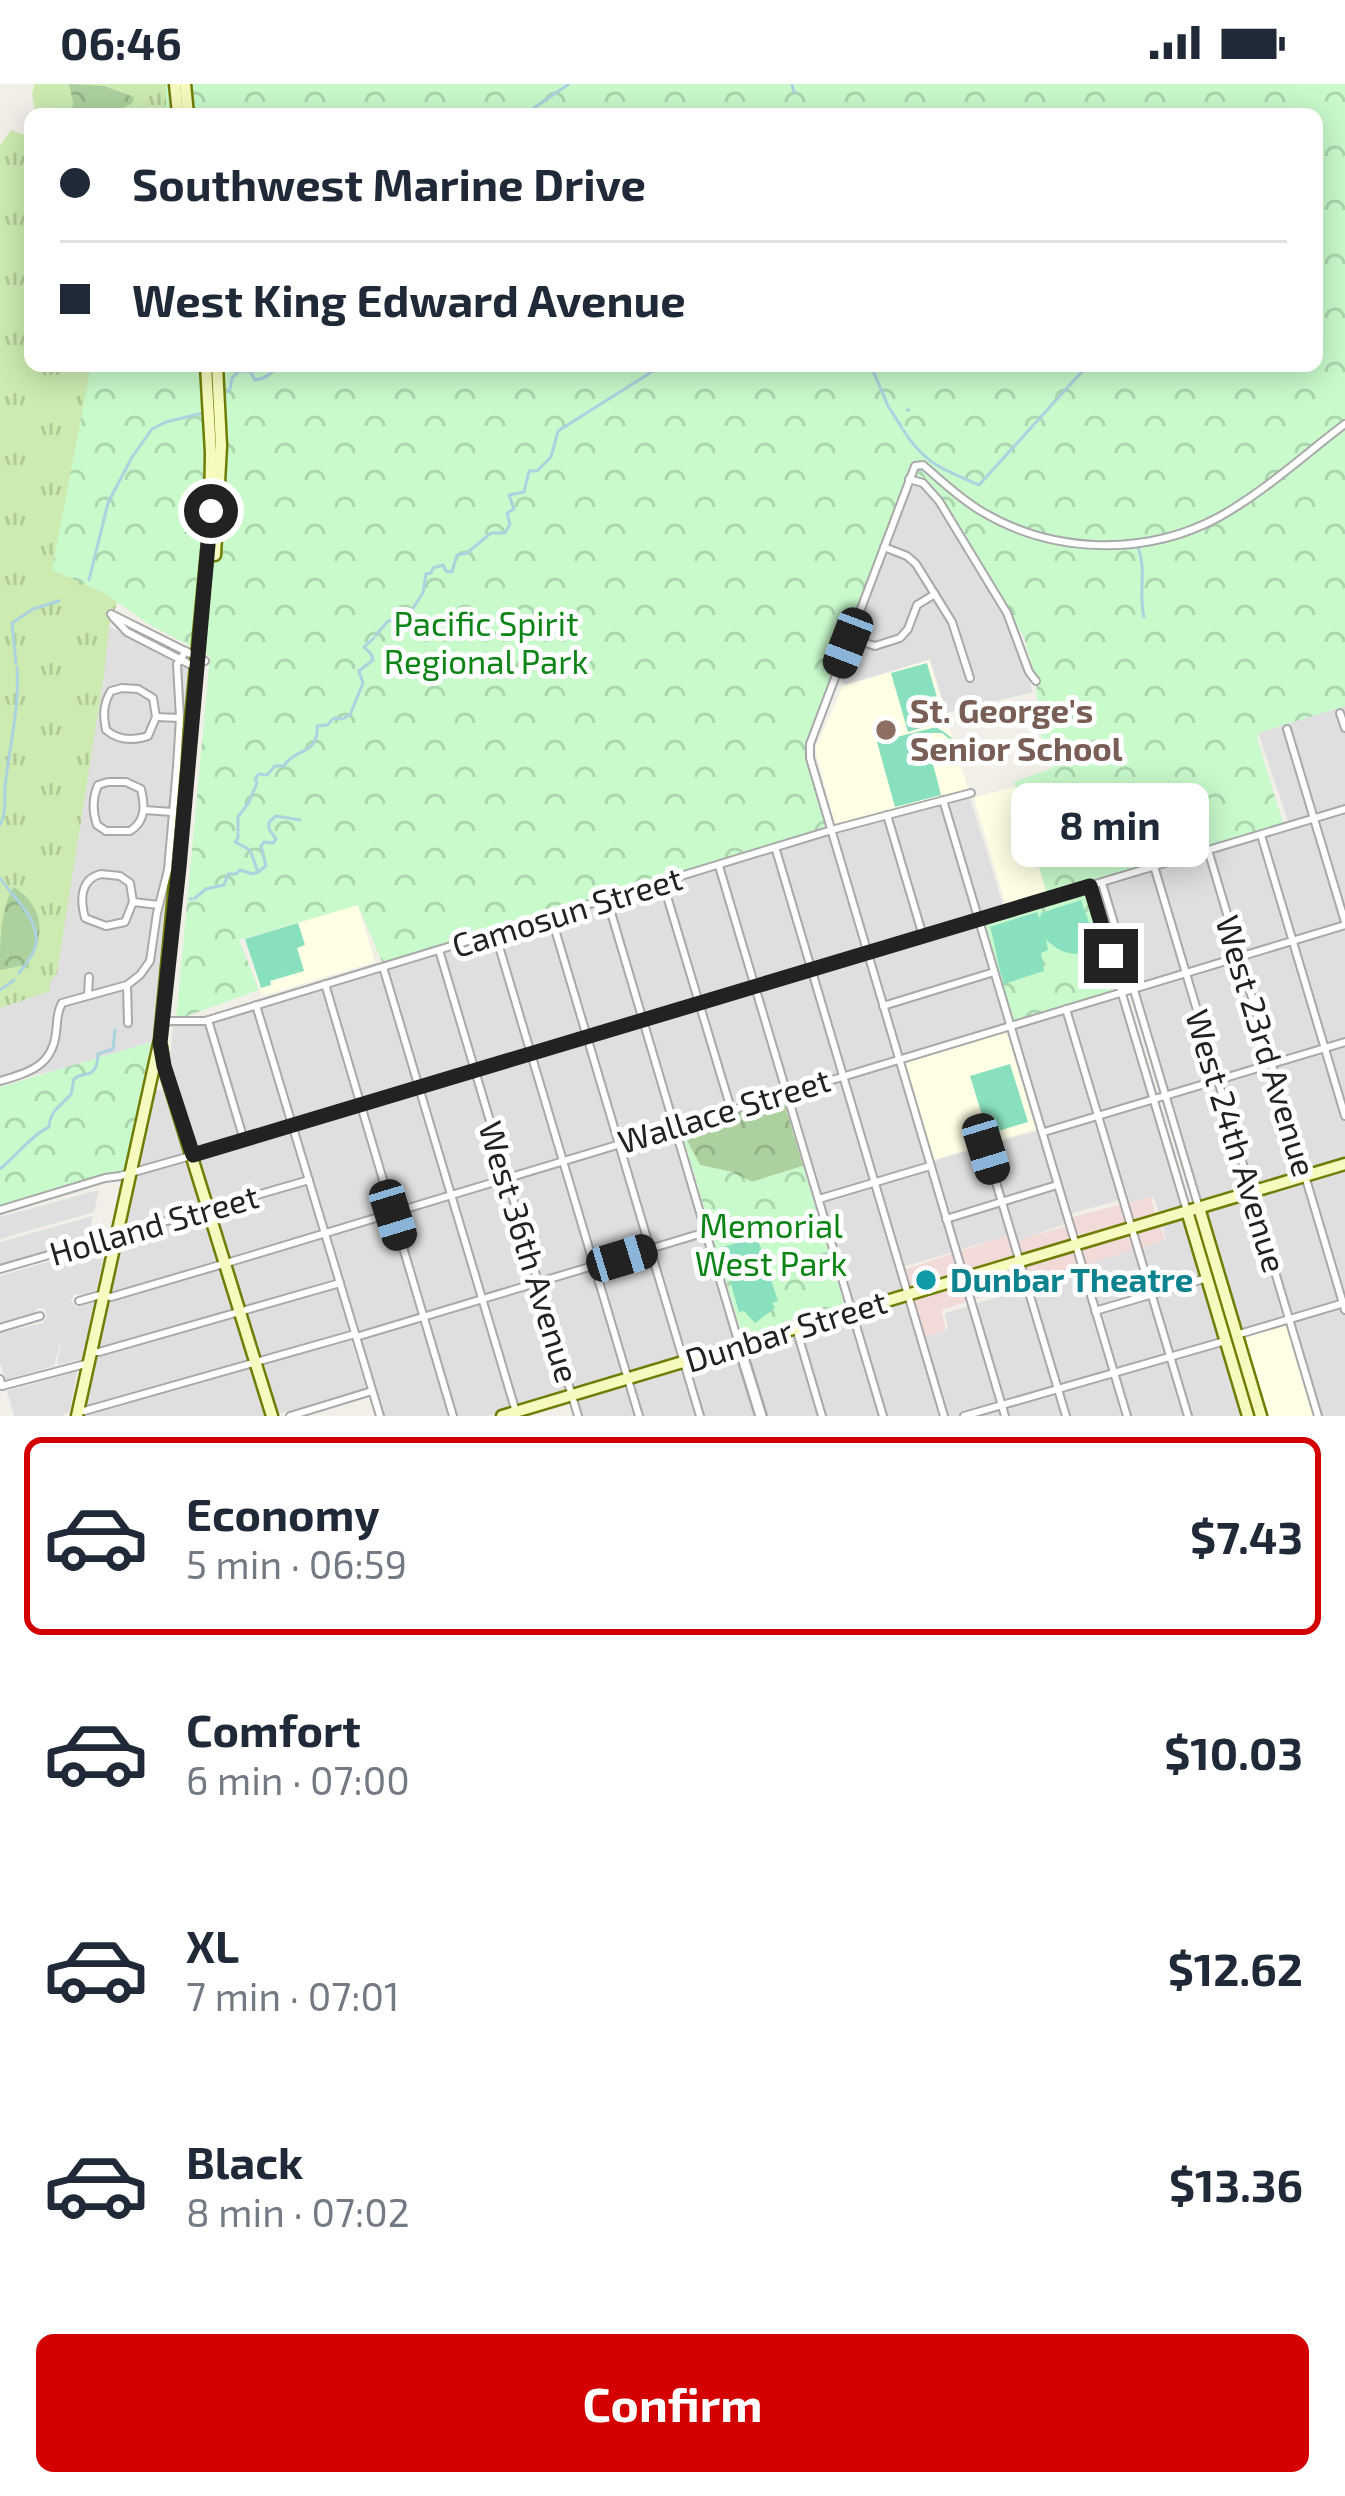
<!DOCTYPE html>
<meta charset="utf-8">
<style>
:root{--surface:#fff;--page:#f2f2f3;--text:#1f2937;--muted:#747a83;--line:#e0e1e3;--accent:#d40000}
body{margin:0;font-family:"Exo 2",sans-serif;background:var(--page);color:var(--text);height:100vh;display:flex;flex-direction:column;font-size:45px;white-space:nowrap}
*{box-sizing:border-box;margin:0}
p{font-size:39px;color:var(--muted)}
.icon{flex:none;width:66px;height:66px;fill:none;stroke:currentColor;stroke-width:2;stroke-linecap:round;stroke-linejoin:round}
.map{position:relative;height:1332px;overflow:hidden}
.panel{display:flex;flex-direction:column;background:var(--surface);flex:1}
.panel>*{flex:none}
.guide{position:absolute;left:24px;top:24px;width:1299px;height:264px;border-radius:18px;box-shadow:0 6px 30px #0003;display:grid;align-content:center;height:264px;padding:0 36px;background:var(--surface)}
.end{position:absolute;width:54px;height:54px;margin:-27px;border:15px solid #222;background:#fff;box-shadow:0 0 0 6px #fff}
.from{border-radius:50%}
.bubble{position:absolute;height:84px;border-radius:18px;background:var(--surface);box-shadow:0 6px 30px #0003;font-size:39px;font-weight:700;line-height:84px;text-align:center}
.car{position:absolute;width:36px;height:72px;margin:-36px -18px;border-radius:15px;box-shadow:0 0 9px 3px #0007;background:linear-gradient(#222 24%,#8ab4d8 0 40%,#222 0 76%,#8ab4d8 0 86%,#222 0)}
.guide b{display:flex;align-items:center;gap:42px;height:114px;font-size:45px}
.guide b+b{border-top:3px solid var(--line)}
.guide i{width:30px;height:30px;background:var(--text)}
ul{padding:21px 0 0;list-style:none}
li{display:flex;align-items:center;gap:36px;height:198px;margin:0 24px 18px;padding:0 12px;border:6px solid transparent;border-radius:18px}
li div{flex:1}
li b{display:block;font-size:45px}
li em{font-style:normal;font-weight:700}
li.active{border-color:var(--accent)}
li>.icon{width:108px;height:108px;stroke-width:1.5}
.cta{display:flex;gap:24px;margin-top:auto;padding:24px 36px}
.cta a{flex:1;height:138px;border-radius:18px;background:var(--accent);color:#fff;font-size:48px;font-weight:700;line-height:138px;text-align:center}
.status{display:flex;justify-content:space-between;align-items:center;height:84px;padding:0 60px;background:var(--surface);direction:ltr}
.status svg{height:33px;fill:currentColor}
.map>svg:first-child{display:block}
</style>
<div class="status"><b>06:46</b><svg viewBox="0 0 49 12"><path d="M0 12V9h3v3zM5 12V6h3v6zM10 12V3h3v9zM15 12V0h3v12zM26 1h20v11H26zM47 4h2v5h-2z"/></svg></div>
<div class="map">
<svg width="1345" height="1332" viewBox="0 0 1345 1332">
<defs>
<pattern id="grass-tufts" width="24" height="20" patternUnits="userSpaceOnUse" patternTransform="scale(3)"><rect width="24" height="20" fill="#cdebb0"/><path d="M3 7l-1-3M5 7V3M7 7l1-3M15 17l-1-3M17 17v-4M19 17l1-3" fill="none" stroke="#b0c997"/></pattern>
<pattern id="forest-crowns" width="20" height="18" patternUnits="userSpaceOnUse" patternTransform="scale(3)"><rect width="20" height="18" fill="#add19e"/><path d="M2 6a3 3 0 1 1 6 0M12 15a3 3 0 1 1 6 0" fill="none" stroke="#95b388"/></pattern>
<pattern id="park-crowns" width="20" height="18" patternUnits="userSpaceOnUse" patternTransform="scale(3)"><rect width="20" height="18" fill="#c8facc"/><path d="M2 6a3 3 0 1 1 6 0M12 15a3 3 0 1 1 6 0" fill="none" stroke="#acd6af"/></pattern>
</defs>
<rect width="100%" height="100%" fill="#f2efe9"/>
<!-- residential -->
<g fill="#e0dfdf">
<path d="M919 401 925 403 936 418 998 519 1008 536 1033 608 947 629 930 575 845 601 840 595 909 404Z"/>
<path d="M109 542 188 585 161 911 151 958 77 982 0 998V924L42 907Z"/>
<path d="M1345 622V1076L1199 1118 1108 802 1291 746 1258 648Z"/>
<path d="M970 714 1004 824 973 835 1005 939 894 973 926 1079 1043 1045 1013 943 1119 912 1183 1121 1182 1124 1160 1130 1153 1113 1123 1121 1120 1116 1066 1131 1067 1139 1027 1154 1016 1157 1013 1150 899 1184 903 1207 853 1221 789 1006 672 1041 738 1257 487 1332H384L357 1245 250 1276 266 1332H82L155 1007 178 1001 170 978 173 941H195L211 937 828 752Z"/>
<path d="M1345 1085V1332H1320L1292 1231 1240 1247 1205 1127Z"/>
<path d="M99 1106 94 1128 0 1155V1133Z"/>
<path d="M93 1132 90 1146 92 1154 0 1180V1158Z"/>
<path d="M1184 1132 1246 1332H582L577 1314 906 1216 919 1254 948 1246 945 1229 1084 1187 1083 1180 1166 1156 1162 1140Z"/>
<path d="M106 1161 96 1208 85 1212 75 1210 71 1216 76 1223 94 1218 82 1275 57 1281 62 1253 54 1282 5 1296 0 1278V1249L43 1239 47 1231 44 1225 38 1224 32 1231 0 1240V1192Z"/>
<path d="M351 1256 366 1304 278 1330 265 1281Z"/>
<path d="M77 1287 70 1327 62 1332H14L7 1307Z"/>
</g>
<!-- commercial -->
<g fill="#f2dad9">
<path d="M1151 1113 1156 1132 912 1205 903 1186 1009 1151 1012 1158 1071 1141 1069 1134Z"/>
<path d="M1160 1140 1165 1156 941 1226 946 1246 923 1253 912 1215 913 1213Z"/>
</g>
<!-- education -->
<g fill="#ffffe5">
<path d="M929 577 968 705 835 741 815 665 843 602Z"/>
<path d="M1015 702 1047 810 1006 822 974 714Z"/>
<path d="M358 821 375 878 262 912 245 855Z"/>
<path d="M1006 947 1036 1045 933 1076 905 978Z"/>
<path d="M1287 1241 1314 1332H1264L1241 1255Z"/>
</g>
<!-- grass -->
<g fill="url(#grass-tufts)">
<path d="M34 0H166V30H36L32 11Z"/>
<path d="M11 46 30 53V282H95L117 520 109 542 104 591 57 889 50 898V907L0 924V62Z"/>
</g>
<!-- forest -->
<g fill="url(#forest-crowns)">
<path d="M69 0 104 2 134 13 133 18 115 30H72L73 18Z"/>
<path d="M14 803C37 818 46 840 35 866 27 883 29 867 29 885L20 882 0 886C0 859 0 824 14 803Z"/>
<path d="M783 1015 803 1082 752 1098 732 1088 700 1081 681 1046Z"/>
</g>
<!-- park -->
<g fill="url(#park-crowns)">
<path d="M166 0H1345V622L1258 649 1257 654 1283 739 1047 810 1014 698 1053 684 1038 642 1036 597 1024 553 922 392 908 397 806 665 827 744 383 880 358 821 239 856 259 906 176 936 210 572 150 541 104 509 52 486 91 282H1317V30H166Z"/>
<path d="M1086 807 1117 908 1014 939 984 838Z"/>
<path d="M151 958 125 1086 0 1123V1003Z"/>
<path d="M681 1046 700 1081 732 1088 752 1098 803 1082 845 1223 743 1254Z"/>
</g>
<!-- pitch -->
<g fill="#88e0be">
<path d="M927 579 944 637 908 648 891 589Z"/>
<path d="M936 643C947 650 955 653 957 668H954L951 656 942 649H925L941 711 895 723 877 658Z"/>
<path d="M1081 816 1098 864C1077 874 1061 871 1046 855L1048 866 1041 869 1044 887 1004 900C997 880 996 862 990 843L1037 828 1040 835 1041 829Z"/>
<path d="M298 839 305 861 297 864 304 887 270 897 271 901 261 904 245 855Z"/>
<path d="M1010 980 1028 1038 988 1050 970 992Z"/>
<path d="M757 1153 778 1217 772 1219 775 1224 755 1239 744 1227 739 1228 726 1183 732 1181 723 1163Z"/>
</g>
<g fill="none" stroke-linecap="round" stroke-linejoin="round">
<!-- stream -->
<g stroke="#aad3df" stroke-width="3">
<path d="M792 0 794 8"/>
<path d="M525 30 569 0"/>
<path d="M871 282 888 322 902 344"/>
<path d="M230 305 232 294 239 287H250L255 296C264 295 272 290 276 282"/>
<path d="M225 309 228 307"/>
<path d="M907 326H909"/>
<path d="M903 346C926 381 943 385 979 401L1087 282"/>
<path d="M1138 463C1147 487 1138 508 1144 533"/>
<path d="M89 496 108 419 132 373 152 345 166 338 203 329"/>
<path d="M376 551 388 537 399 536 408 530 413 532V524L423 509 426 490 431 489 433 484 443 481 446 487 452 488 457 471 467 469 491 449H505L510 440 507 429 514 425 509 411 524 408 529 387H537L551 373 558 347 661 282"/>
<path d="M16 579 12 539 33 525 59 517"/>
<path d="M0 741C7 728 4 718 5 703 9 664 20 623 17 583"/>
<path d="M258 788 266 782 261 762 264 758 273 759 276 755 269 745V738L276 732 300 736"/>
<path d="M0 794C12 812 43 838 35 864 33 872 24 882 19 889"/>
<path d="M195 814 206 805 224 801 228 790H236L240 786 253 790 258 788 250 766 235 758 238 754V733L249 718 257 699 255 695 259 690 267 691 275 682H284C295 663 319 672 317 642L327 641 334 634 342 635 350 631 363 599 359 587 373 576 371 570 364 563 374 554"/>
<path d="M190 815H192"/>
<path d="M0 906 14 896"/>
<path d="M0 1085C15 1073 34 1049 49 1043 50 1026 61 1022 71 1010 72 1009 73 996 74 995 83 986 97 998 98 970L113 965 115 946"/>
</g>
<defs>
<g id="minor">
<path d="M909 395 923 399 939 417 1007 529 1029 588 1036 597"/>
<path d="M884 463 907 472 916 480 952 538 970 594"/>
<path d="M111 530 205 577"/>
<path d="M113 533 127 548 197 584"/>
<path d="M851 551 915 382 923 381C942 397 959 414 981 427 1052 470 1145 473 1219 433 1264 408 1304 371 1345 340"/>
<path d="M853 555 875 562 900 554 908 545 917 521 935 510"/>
<path d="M849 557 810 660V674L1005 1332"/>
<path d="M122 604 138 605 153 614 156 633 148 652C133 657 119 657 106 646 103 631 103 620 111 607Z"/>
<path d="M1340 629 1345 644"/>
<path d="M156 633 180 634"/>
<path d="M1287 645 1345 838"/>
<path d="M108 698H126L141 705C145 722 146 737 130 747H106L97 741C92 727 92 715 98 701Z"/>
<path d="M943 716 1127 1332"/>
<path d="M144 726 173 728"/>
<path d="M887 731 923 852"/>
<path d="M1261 751 1345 1032"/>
<path d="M776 766 944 1332"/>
<path d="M1208 766 1345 1226"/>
<path d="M719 782 883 1332"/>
<path d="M1154 782 1318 1332"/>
<path d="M101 790 120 792 130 799 133 818 125 838 106 842 85 834C80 816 80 795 101 790Z"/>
<path d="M663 799 731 1025"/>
<path d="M1102 799 1199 1124"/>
<path d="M1090 803 1187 1127"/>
<path d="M607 815 739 1260"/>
<path d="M133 818 159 821"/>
<path d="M551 832 700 1332"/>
<path d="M495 849 639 1332"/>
<path d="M439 866 578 1332"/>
<path d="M383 883 516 1328"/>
<path d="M325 900 453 1332"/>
<path d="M127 901 128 939"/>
<path d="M88 911 89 893"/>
<path d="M256 921 380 1332"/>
<path d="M883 922 994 888"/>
<path d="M1066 925 1188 1332"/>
<path d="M208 936 244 1056"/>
<path d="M162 941 170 937H205L835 745 971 709"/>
<path d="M0 997C28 989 53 982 56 948 58 936 56 930 62 919L127 901 140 891 150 877 157 829 168 786 177 683 180 634 177 580 186 567"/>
<path d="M1044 1048 1345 958"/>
<path d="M986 1065 1066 1332"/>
<path d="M819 1115 930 1082"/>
<path d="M0 1126 105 1094 120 1092 187 1073 1345 725"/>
<path d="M946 1135 1057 1101"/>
<path d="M0 1185 309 1096"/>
<path d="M79 1217 100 1211 111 1213 230 1178 1345 841"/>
<path d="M1095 1227 1207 1194"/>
<path d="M0 1244 40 1232"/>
<path d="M796 1244 822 1332"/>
<path d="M1236 1251 1344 1219"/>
<path d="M356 1253 706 1148"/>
<path d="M92 1268H99L340 1199"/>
<path d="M0 1295 2 1302 89 1279"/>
<path d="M79 1325 84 1327 355 1250"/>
<path d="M290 1332 372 1307"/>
<path d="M964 1332 1225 1257"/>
</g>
<path id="tertiary" d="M739 1261 761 1332"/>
<g id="secondary">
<path d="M175 0 178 30"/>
<path d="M185 0 188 30"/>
<path d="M215 471 221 362 217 282"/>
<path d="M161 962 164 983 272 1332"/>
<path d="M1199 1124 1261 1332"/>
<path d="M1187 1127 1248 1332"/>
<path d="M77 1332 160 955 210 437 211 369 206 282"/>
<path d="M502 1332 1345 1080"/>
</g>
</defs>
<!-- minor casing -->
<use href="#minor" stroke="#a9a9a9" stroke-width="10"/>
<!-- tertiary casing -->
<use href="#tertiary" stroke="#a9a9a9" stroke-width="14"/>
<!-- secondary casing -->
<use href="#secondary" stroke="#707d05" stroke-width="15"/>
<!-- minor -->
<use href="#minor" stroke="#fff" stroke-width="6"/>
<!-- tertiary -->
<use href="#tertiary" stroke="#fff" stroke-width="9"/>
<!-- secondary -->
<use href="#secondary" stroke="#f7fabf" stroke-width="10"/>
</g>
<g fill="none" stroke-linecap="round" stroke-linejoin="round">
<!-- route -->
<path stroke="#222" stroke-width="15" d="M211 427 179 783 160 959 164 982 193 1071 1090 802 1111 872"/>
</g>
<!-- markers -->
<circle fill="#8d6e63" stroke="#fff" stroke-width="4.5" cx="886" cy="646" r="12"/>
<circle fill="#0f9aa8" stroke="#fff" stroke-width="4.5" cx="926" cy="1196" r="12"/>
<g text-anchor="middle" stroke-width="10" stroke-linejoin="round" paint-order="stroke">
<!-- park labels -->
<g font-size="33" fill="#0c8416" stroke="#fff">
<text x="486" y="552">Pacific Spirit<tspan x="486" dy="38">Regional Park</tspan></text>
<text x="771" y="1154">Memorial<tspan x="771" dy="38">West Park</tspan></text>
</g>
<!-- education labels -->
<g font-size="33" font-weight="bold" fill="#785e54" stroke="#fff" text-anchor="start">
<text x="910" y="639">St. George's<tspan x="910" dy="38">Senior School</tspan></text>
</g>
<!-- street labels -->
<g font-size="33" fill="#222" stroke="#fff">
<text transform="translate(567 828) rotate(-17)" y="12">Camosun Street</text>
<text transform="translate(1266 962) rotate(73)" y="12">West 23rd Avenue</text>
<text transform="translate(724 1027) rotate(-17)" y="12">Wallace Street</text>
<text transform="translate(1236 1057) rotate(73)" y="12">West 24th Avenue</text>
<text transform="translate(154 1141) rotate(-16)" y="12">Holland Street</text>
<text transform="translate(529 1168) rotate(73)" y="12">West 36th Avenue</text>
<text transform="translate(786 1247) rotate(-17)" y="12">Dunbar Street</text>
</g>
<!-- culture labels -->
<g font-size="33" font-weight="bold" fill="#0d838f" stroke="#fff" text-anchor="start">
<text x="950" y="1208">Dunbar Theatre</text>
</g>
</g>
</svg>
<i class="end from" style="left:211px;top:427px"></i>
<i class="end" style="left:1111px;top:872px"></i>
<div class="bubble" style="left:1011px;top:699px;width:198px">8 min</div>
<i class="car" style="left:848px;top:559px;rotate:201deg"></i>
<i class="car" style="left:986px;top:1065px;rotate:163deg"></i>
<i class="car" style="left:393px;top:1131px;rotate:163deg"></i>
<i class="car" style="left:622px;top:1174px;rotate:73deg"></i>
<div class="guide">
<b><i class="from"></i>Southwest Marine Drive</b>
<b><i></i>West King Edward Avenue</b>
</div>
</div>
<section class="panel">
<ul>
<li class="active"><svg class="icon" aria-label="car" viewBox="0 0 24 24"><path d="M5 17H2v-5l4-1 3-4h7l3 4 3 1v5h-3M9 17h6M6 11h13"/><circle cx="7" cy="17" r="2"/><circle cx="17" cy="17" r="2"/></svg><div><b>Economy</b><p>5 min · 06:59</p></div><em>$7.43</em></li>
<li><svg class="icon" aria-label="car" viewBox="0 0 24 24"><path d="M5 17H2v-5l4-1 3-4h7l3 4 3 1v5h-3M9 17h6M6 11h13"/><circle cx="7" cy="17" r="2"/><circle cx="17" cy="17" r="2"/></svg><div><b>Comfort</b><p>6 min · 07:00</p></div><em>$10.03</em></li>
<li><svg class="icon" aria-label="car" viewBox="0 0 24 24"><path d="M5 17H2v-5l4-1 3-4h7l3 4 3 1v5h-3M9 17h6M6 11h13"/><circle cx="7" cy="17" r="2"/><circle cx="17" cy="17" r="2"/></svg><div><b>XL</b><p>7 min · 07:01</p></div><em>$12.62</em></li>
<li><svg class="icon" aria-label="car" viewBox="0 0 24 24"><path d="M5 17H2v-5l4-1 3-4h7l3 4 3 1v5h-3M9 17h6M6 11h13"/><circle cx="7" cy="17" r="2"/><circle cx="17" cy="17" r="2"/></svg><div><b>Black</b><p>8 min · 07:02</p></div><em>$13.36</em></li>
</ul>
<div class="cta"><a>Confirm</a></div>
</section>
